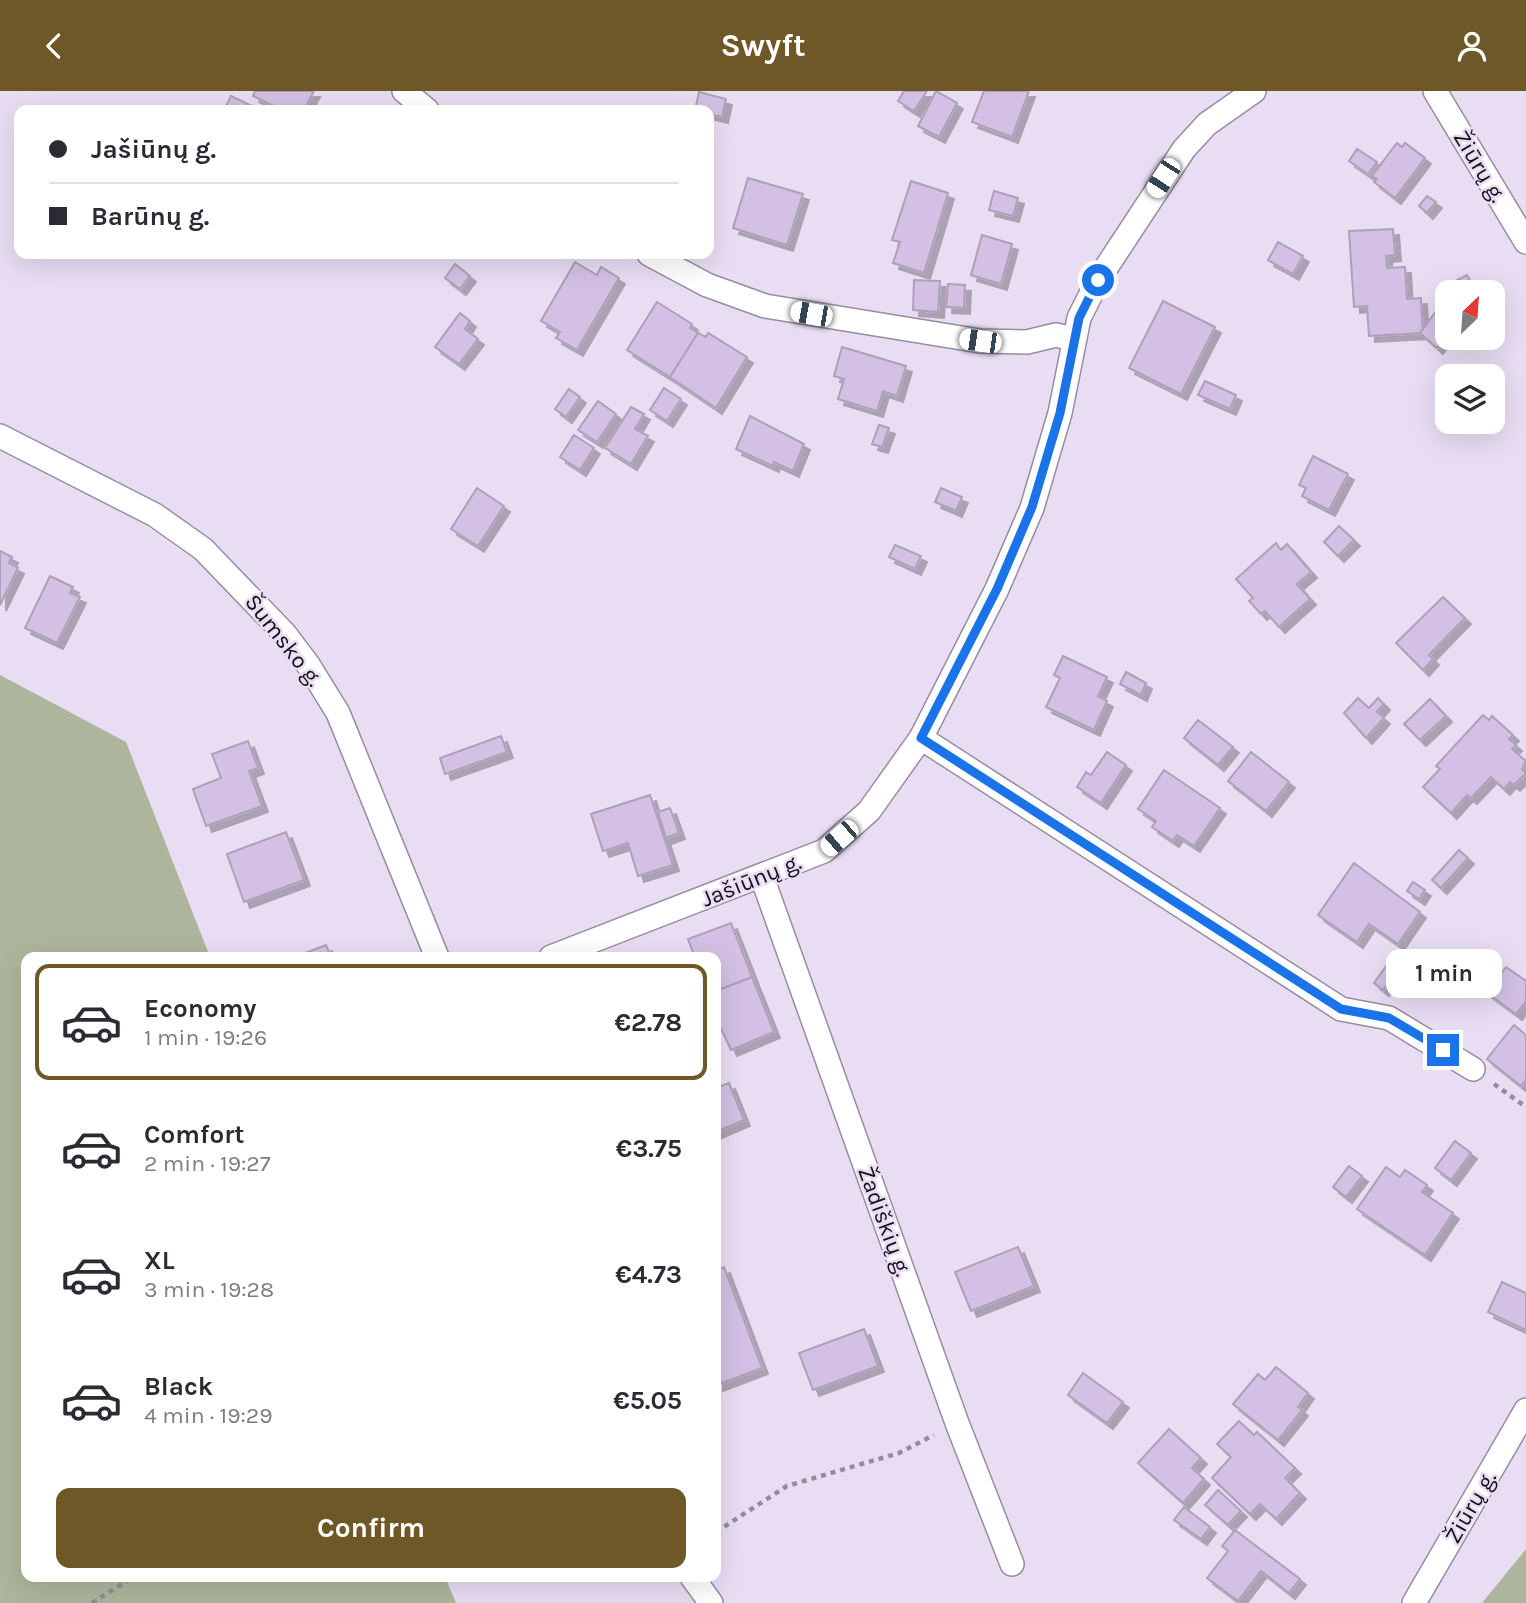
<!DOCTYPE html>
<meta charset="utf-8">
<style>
:root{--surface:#fff;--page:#f2f2f3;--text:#2b2b33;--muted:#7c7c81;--line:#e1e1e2;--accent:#6f5828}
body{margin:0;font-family:Karla,sans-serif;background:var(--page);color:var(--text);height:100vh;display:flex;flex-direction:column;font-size:26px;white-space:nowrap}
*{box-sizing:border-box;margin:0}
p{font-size:23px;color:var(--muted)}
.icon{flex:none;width:38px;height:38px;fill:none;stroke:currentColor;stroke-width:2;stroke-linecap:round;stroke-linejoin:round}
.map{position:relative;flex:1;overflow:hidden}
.side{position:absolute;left:21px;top:861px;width:700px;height:630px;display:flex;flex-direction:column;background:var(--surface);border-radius:14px;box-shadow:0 7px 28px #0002}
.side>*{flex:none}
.guide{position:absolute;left:14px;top:14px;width:700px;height:154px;border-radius:14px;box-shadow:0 7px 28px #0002;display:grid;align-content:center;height:154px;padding:0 35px;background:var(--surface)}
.needle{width:46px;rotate:25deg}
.buttons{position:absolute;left:1435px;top:189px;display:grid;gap:14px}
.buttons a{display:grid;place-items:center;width:70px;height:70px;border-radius:14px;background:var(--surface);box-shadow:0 7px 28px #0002;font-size:35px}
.end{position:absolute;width:32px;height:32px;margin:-16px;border:9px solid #1a73e8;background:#fff;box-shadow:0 0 0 4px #fff}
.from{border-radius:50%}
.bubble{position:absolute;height:49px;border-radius:14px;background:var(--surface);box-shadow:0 7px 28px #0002;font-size:23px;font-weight:700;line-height:49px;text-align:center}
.car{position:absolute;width:21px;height:42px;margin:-21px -10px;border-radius:9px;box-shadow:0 0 5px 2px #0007;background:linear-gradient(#fff 24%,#345 0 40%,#fff 0 76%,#345 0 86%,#fff 0)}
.guide b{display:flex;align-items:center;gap:24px;height:66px;font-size:26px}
.guide b+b{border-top:2px solid var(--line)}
.guide i{width:18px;height:18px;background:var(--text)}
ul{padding:12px 0 0;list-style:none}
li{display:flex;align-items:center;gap:21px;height:116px;margin:0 14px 10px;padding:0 21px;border:4px solid transparent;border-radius:14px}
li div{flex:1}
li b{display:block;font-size:26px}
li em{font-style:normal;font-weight:700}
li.on{border-color:var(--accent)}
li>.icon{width:63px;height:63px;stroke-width:1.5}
.primary-button{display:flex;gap:14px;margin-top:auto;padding:14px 35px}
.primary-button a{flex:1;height:80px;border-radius:14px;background:var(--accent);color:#fff;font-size:28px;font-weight:700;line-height:80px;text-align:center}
header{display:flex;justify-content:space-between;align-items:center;height:91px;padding:0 35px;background:var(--accent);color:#fff;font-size:32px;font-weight:700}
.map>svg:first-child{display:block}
</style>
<header><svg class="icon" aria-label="back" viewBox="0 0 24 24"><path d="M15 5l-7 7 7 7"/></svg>Swyft<svg class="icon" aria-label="person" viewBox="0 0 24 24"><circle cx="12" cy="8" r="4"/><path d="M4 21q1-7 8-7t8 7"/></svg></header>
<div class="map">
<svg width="1526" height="1512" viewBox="0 0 1526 1512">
<defs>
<filter id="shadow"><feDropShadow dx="6" dy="6" stdDeviation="0" flood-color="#0004"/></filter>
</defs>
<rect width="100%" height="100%" fill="#e8ddf3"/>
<!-- green -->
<g fill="#adb69c">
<path d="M0 584 126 651 210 866H26V1486H445L456 1512H0Z"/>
<path d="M1526 1458V1512H1482Z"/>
</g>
<!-- building -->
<g fill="#d3c0e4" stroke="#aca1b6" stroke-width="2" filter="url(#shadow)">
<path d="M255 0H314L304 19H282L253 5Z"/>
<path d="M904 0H927L914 20 898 10Z"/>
<path d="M936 0 957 12 939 46 918 35Z"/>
<path d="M984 0H1029L1012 46 972 31Z"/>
<path d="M699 1 726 8 722 26 709 23V19H695Z"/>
<path d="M231 5 254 16 253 19H224Z"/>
<path d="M1397 52 1402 56 1405 52 1425 67 1395 107 1374 91 1377 88 1372 85Z"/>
<path d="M1357 58 1377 71 1368 83 1349 70Z"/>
<path d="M748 87 803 103 787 154 733 137Z"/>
<path d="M911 90 948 102 924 182 893 172 900 151 892 149Z"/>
<path d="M994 100 1018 107 1013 125 989 119Z"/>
<path d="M1427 105 1436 111 1427 122 1419 115Z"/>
<path d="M1393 138 1395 164 1386 165 1387 177 1405 176 1407 208 1421 207 1423 242 1369 245 1367 215 1354 216 1349 140Z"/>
<path d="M982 144 1012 153 1001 193 971 184Z"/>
<path d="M1278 151 1303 165 1293 183 1268 169Z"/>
<path d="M575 171 597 184 601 176 619 187 577 259 556 247 560 241 541 230Z"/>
<path d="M455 173 470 185 460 198 445 187Z"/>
<path d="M1467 184 1476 201H1447V216L1438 199Z"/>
<path d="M914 189 940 190 938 221 913 219Z"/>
<path d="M948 193 965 194 964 217 946 216Z"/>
<path d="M1163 210 1215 236 1181 303 1129 277Z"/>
<path d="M657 211 692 233 690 237 698 242 670 286 627 259Z"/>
<path d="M1439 216 1447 223V245L1437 257 1420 242Z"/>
<path d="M460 222 470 230 465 238 478 248 459 273 435 256Z"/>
<path d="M698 242 706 246 708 242 747 266 716 317 670 286Z"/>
<path d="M842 256 906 275 897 305 883 300 877 320 838 308 844 288 834 285Z"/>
<path d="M1205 290 1236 304 1230 318 1198 304Z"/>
<path d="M664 297 681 308 667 330 650 319Z"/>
<path d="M569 298 580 306 566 326 555 318Z"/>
<path d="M598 310 616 323 597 351 578 339Z"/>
<path d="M631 316 644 323 635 338 648 345 631 373 605 357Z"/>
<path d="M750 325 804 353 793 380 774 371 773 375 736 358Z"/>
<path d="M879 334 889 337 882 356 872 353Z"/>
<path d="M574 344 594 357 580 379 560 366Z"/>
<path d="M1313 365 1348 383 1329 419 1302 405 1306 397 1299 394Z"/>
<path d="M477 397 504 415 478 455 451 438Z"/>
<path d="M941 397 962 406 956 420 935 411Z"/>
<path d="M1339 435 1354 449 1338 465 1324 451Z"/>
<path d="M1276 452 1281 459 1287 453 1311 481 1297 493 1310 508 1279 536 1265 520 1261 523 1249 510 1253 507 1236 488Z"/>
<path d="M895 454 921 465 915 478 889 466Z"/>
<path d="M0 460 12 466 9 472 18 477 0 514Z"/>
<path d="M50 485 73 496 70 502 80 506 57 552 25 537Z"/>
<path d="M1443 506 1465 527 1429 564 1433 568 1423 579 1396 552Z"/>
<path d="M1063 565 1107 586 1098 605 1107 610 1094 639 1046 616 1060 587 1054 584Z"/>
<path d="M1126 581 1146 592 1141 604 1120 593Z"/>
<path d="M1358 607 1369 617 1378 607 1384 613 1377 621 1384 627 1366 647 1344 622Z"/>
<path d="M1430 608 1446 625 1420 649 1404 633Z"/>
<path d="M1483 624 1489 629 1492 625 1513 644 1509 648 1516 654 1512 658 1526 670 1522 678 1526 682 1514 694 1510 691 1504 698 1491 686 1471 707 1467 704 1451 722 1423 696 1440 678 1436 675Z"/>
<path d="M1198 629 1233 656 1218 674 1184 647Z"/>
<path d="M501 645 507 661 445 683 440 667Z"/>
<path d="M248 650 258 677 249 680 262 715 206 735 193 698 221 687 212 663Z"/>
<path d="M1107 661 1126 674 1101 712 1077 696 1086 681 1091 684Z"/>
<path d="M1251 661 1289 691 1266 720 1228 690Z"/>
<path d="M1164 679 1220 717 1194 755 1177 744 1173 750 1152 736 1156 730 1138 718Z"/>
<path d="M650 704 673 774 638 785 628 752 603 760 591 723Z"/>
<path d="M670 717 679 742 666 747 658 721Z"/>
<path d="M286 741 304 789 244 811 227 763Z"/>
<path d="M1459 759 1468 767 1441 797 1432 789Z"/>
<path d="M1354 772 1420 821 1398 853 1369 833 1357 851 1318 824Z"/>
<path d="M1413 791 1425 799 1419 808 1407 800Z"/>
<path d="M731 832 752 886 716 900V866H695L688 848Z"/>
<path d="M326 854 331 866H295Z"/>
<path d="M1387 874 1396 881 1383 899 1374 892Z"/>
<path d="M1506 876 1526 890V910L1516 923 1478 895 1490 880 1499 886Z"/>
<path d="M752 886 774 941 731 959 716 927V900Z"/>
<path d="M1514 934 1526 944V989L1521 995 1487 968Z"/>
<path d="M729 992 744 1029 716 1041V997Z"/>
<path d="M1455 1050 1471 1062 1451 1089 1435 1077Z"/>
<path d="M1349 1075 1362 1085 1346 1106 1333 1096Z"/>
<path d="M1386 1076 1400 1086 1405 1079 1427 1094 1422 1101 1453 1122 1425 1164 1357 1118Z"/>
<path d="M1018 1156 1034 1195 971 1220 955 1181Z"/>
<path d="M724 1176 762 1277 717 1294 716 1180Z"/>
<path d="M1502 1191 1526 1202V1239L1488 1221Z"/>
<path d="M864 1238 878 1275 813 1299 799 1262Z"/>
<path d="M1276 1276 1308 1302 1298 1316 1302 1319 1278 1349 1233 1313 1258 1283 1265 1289Z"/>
<path d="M1083 1282 1123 1311 1107 1332 1068 1304Z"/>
<path d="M1239 1330 1254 1344 1257 1341 1295 1377 1285 1387 1300 1402 1276 1428 1260 1413 1250 1423 1212 1387 1231 1366 1217 1353Z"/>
<path d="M1169 1338 1201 1367 1192 1377 1204 1388 1183 1412 1138 1372Z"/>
<path d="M1218 1399 1241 1420 1228 1434 1205 1414Z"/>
<path d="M1184 1416 1210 1436 1201 1448 1174 1429Z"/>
<path d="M1235 1439 1300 1488 1289 1502 1261 1480 1238 1510 1207 1487 1228 1460 1222 1455Z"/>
</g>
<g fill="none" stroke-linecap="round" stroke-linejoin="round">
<defs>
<g id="minor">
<path d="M404 0 427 19"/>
<path d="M1435 0 1526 151"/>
<path d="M649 163 707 194 765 215 980 250 1027 251 1056 244 1073 248"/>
<path d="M0 345 155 424 203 458 285 543 309 575 338 622 437 866"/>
<path d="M921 647 1341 918 1389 927 1473 978"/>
<path d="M762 786 957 1332 1012 1473"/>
<path d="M551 866 824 760 869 720 921 647 997 498 1032 417 1060 322 1079 227 1098 189 1184 58 1207 33 1254 0"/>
<path d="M692 1486 711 1512"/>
<path d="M1414 1512 1526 1319"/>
</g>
</defs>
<!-- minor casing -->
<use href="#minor" stroke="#978da1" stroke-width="26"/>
<!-- path -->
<g stroke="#948c9c" stroke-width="4.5" stroke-dasharray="5 5" stroke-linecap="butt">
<path d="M1494 993 1526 1016"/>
<path d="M716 1441 787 1395 899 1362 934 1344"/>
<path d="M92 1512 133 1486"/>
</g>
<!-- minor -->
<use href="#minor" stroke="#fff" stroke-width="23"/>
</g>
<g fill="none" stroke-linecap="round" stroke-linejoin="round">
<!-- route -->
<path stroke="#1a73e8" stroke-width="9" d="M1098 189 1079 227 1060 322 1032 416 997 498 921 647 1341 918 1389 927 1443 959"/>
</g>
<g text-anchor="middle" stroke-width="5" stroke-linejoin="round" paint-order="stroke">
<!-- street labels -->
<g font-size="23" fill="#141017" stroke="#e8ddf3">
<text transform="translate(1480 75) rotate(59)" y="8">Žiūrų g.</text>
<text transform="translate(284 549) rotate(52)" y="8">Šumsko g.</text>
<text transform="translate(751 789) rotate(-22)" y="8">Jašiūnų g.</text>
<text transform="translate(885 1130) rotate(70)" y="8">Žadiškių g.</text>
<text transform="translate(1470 1416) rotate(-60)" y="8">Žiūrų g.</text>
</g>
</g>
</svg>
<div class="buttons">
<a><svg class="needle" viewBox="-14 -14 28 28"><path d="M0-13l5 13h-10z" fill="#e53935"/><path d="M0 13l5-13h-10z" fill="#7c7c81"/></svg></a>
<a><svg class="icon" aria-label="layers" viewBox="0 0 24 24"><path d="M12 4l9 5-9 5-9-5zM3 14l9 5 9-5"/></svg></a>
</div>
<i class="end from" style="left:1098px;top:189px"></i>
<i class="end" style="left:1443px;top:959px"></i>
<div class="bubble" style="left:1386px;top:858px;width:116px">1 min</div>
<i class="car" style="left:1163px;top:87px;rotate:213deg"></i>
<i class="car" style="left:811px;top:223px;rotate:280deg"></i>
<i class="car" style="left:980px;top:250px;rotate:278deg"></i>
<i class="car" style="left:839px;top:747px;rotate:229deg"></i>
<div class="guide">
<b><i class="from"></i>Jašiūnų g.</b>
<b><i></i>Barūnų g.</b>
</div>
<section class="side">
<ul>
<li class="on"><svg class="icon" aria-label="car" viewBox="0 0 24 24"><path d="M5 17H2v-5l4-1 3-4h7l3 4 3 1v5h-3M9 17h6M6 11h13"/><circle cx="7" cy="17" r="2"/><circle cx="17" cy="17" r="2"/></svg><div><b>Economy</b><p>1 min · 19:26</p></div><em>€2.78</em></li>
<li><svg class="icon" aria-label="car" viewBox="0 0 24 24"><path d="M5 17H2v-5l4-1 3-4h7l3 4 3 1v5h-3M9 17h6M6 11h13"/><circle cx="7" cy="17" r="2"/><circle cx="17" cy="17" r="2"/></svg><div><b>Comfort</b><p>2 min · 19:27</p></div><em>€3.75</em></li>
<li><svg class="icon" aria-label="car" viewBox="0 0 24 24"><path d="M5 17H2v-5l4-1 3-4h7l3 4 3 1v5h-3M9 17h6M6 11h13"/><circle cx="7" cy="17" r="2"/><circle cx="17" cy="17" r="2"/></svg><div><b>XL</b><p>3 min · 19:28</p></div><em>€4.73</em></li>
<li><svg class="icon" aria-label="car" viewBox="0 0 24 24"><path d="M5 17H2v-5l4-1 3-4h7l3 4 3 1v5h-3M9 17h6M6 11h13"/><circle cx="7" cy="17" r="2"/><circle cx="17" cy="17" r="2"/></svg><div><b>Black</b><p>4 min · 19:29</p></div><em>€5.05</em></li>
</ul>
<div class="primary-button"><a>Confirm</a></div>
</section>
</div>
